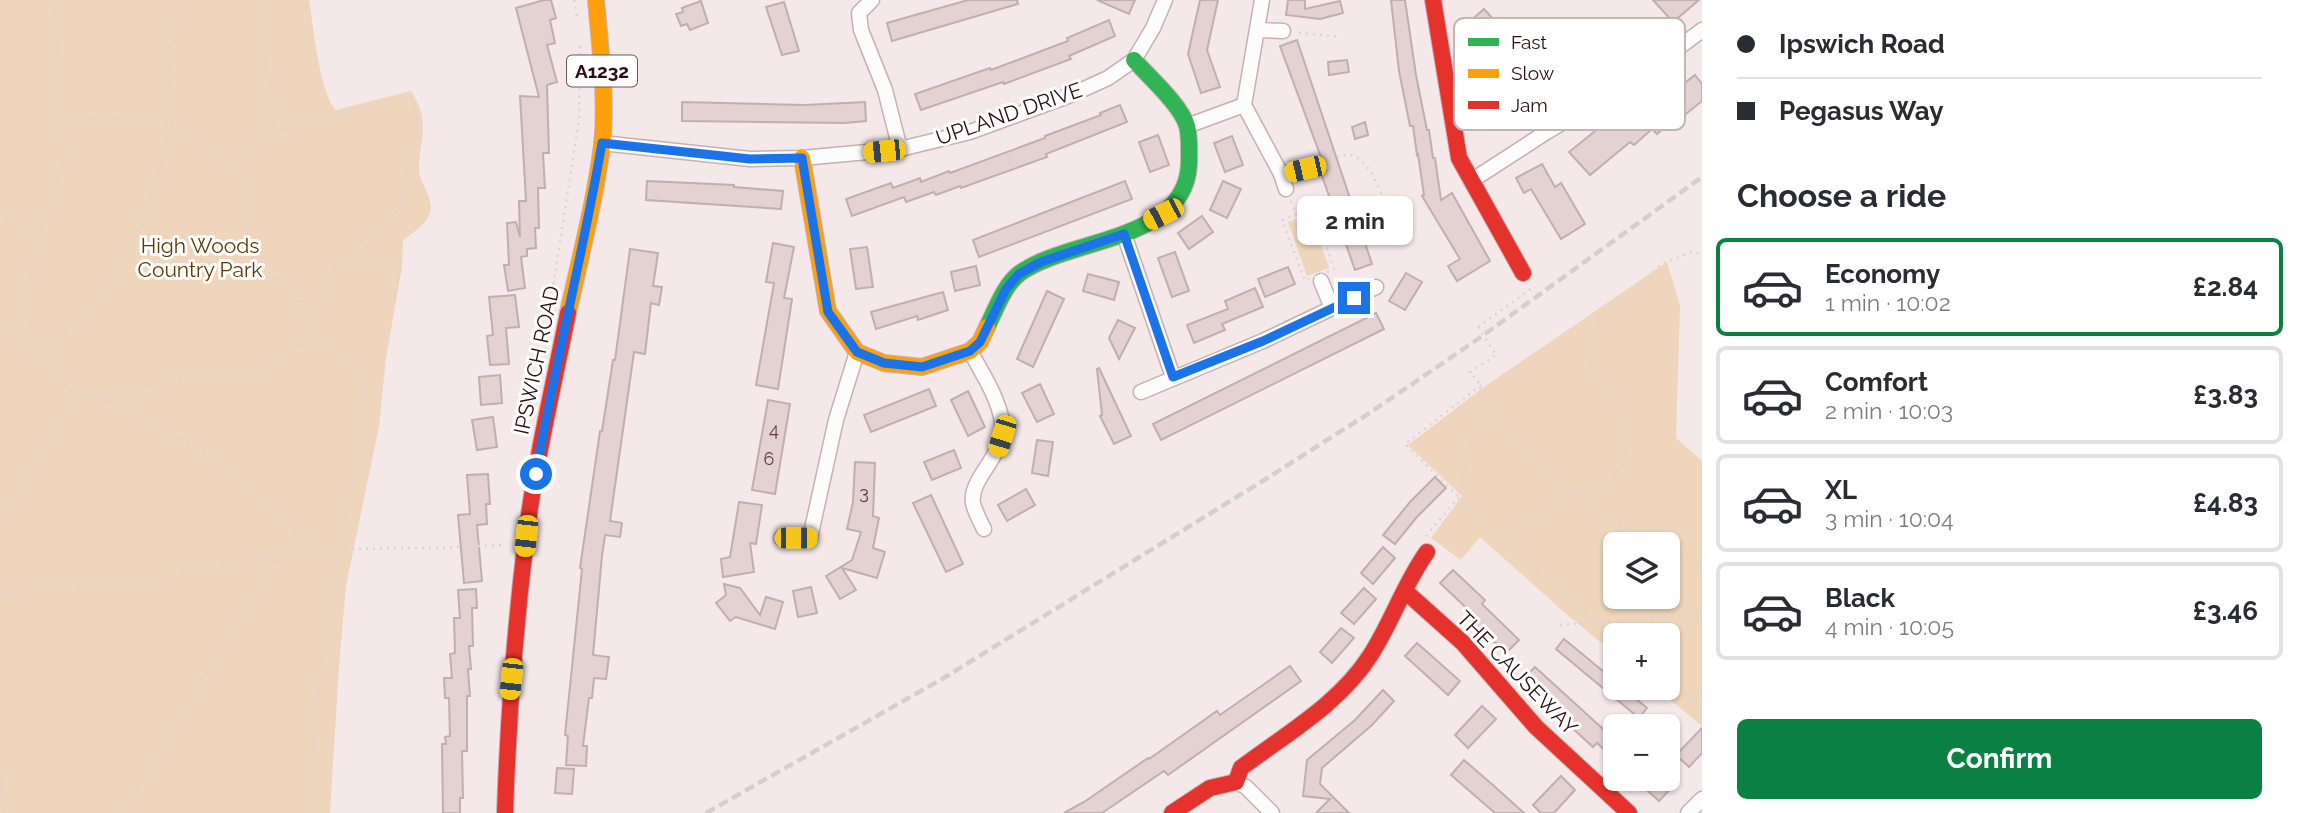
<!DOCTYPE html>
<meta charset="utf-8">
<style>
:root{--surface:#fff;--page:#f2f2f3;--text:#2b2b33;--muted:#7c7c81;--line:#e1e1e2;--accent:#0b8043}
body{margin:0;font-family:Raleway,sans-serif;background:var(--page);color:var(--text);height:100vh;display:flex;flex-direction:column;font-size:26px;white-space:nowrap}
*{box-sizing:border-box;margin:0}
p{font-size:23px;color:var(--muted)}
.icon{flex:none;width:38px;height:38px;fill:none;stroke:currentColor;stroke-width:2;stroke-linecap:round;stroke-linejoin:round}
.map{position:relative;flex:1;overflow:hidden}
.drawer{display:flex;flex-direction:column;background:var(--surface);width:595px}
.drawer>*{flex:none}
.hud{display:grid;align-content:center;height:154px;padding:0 35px;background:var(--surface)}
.tools{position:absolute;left:1603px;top:532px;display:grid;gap:14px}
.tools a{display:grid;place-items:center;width:77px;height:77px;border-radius:10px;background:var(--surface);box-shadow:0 2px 5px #0004;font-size:35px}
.end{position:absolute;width:32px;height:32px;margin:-16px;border:9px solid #1a73e8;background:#fff;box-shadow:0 0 0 4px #fff}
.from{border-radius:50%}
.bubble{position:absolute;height:49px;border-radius:10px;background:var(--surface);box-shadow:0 2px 5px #0004;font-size:23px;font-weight:700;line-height:49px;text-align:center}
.car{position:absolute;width:21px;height:42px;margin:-21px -10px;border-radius:9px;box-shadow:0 0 5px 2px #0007;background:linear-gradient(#f5c518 24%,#345 0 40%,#f5c518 0 76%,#345 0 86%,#f5c518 0)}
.hud b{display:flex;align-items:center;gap:24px;height:66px;font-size:26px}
.hud b+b{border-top:2px solid var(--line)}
.hud i{width:18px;height:18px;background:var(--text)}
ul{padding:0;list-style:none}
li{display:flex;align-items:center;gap:21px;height:98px;margin:0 14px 10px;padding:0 21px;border:4px solid var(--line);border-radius:10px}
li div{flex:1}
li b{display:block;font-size:26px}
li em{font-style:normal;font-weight:700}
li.current{border-color:var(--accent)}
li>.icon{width:63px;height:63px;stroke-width:1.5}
h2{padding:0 35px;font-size:32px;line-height:84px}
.action{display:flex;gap:14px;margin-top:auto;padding:14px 35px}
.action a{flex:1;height:80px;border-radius:10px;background:var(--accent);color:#fff;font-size:28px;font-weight:700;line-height:80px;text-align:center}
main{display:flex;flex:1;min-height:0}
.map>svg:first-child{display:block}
</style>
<main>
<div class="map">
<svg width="1702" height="813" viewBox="0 0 1702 813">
<rect width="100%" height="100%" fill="#f4e8e9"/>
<!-- green -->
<g fill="#eed5bb" fill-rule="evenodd">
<path d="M0 0H309C313 24 320 95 336 110L411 91C426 115 424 127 420 154 419 161 418 169 420 176 423 187 434 201 430 213 426 225 412 233 403 240L402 267 386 358 379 426 346 586 339 666 330 813H0Z"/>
<path d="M1310 214 1329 268 1307 276 1288 222Z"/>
<path d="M1667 262 1680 306 1676 438 1702 461V726L1656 688H1668V635H1615V654L1564 612 1480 537 1461 560 1431 538 1462 496 1408 445 1484 387ZM1615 544H1668V597H1615Z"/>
</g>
<!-- building -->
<g fill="#e4d1d2" stroke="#c2adaf" stroke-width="2">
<path d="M544 0H551L556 18 550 20 555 43 547 45 557 82 547 85 549 153H543L545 188H538L539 228H535L536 248 527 249V256L521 257 525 288 508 291 504 265H509L507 223 516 222 520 237 519 201H526L520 96 539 97 516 8Z"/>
<path d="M968 0H1017L1018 4 892 41 887 23Z"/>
<path d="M1097 0H1135L1129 14Z"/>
<path d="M1200 0H1218L1207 50 1220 87 1201 93 1188 54Z"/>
<path d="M1288 0H1305V9L1340 1 1343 13 1320 19 1286 15Z"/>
<path d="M1391 0H1405L1416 75 1427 130H1429L1433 158H1435L1441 200 1452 193 1490 261 1457 281 1448 266 1460 259 1422 196 1424 195 1418 154 1417 155 1413 126H1410L1399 71Z"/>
<path d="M1653 0H1699L1673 22Z"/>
<path d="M701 1 708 23 690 30 687 24 681 26 676 14 683 12 682 8Z"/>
<path d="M784 2 799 51 782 55 766 7Z"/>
<path d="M1484 9 1513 41 1498 54 1469 22Z"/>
<path d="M1109 20 1115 36 1069 56 1071 59 1004 84 1003 82 921 110 915 94 990 68 991 70 1068 41 1067 38Z"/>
<path d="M1297 40 1372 264 1355 270 1321 173 1326 171 1280 46Z"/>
<path d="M1347 60 1349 72 1329 75 1328 62Z"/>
<path d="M1695 75 1702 84V101L1681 118 1678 115 1657 134 1652 129 1634 145 1630 142 1590 175 1569 152 1604 124 1607 128 1625 112 1629 117 1648 100 1654 107Z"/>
<path d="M682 102 804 105 865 102 866 121 844 123 682 121Z"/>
<path d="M1120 105 1127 122 1046 154 1047 157 961 188 960 186 936 195 934 192 906 202 904 197 852 216 846 199 891 183 893 188 920 178 921 182 949 171 950 173 1045 138V136L1101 115 1100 113Z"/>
<path d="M1365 122 1368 135 1355 139 1352 127Z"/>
<path d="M1158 135 1169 165 1150 172 1139 142Z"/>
<path d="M1232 136 1243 165 1225 172 1214 143Z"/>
<path d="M1542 164 1555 187 1561 183 1585 224 1561 239 1531 189 1524 193 1516 178Z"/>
<path d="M647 181 734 185V187L783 191 781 209 646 200Z"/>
<path d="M1125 181 1132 199 979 257 973 240Z"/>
<path d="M1223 181 1241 189 1227 218 1210 210Z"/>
<path d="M1202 216 1213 232 1189 249 1178 233Z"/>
<path d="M773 243 794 247 784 298 792 299 778 389 756 385 774 283 766 282Z"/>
<path d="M867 247 873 287 856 289 850 249Z"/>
<path d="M630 249 658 253 653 286 662 287 659 305 651 303 645 354 634 352 610 521 622 523 620 537 605 535 602 556 593 655 609 657 606 679 594 678 592 698H589L583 746H587L586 766 566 765 568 736 565 735 582 569 580 568 598 445 600 431H602L613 360H615Z"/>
<path d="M1175 252 1189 291 1172 297 1158 258Z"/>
<path d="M976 266 980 285 955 291 951 272Z"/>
<path d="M1288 267 1295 284 1265 297 1258 279Z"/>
<path d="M1406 273 1422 282 1405 310 1389 301Z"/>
<path d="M1088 274 1119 282 1114 300 1083 291Z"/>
<path d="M1255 288 1263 307 1222 324 1225 330 1194 343 1187 325 1228 309 1225 301Z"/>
<path d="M1047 291 1064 299 1033 367 1017 359Z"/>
<path d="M943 292 948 310 918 320 917 316 876 329 871 312Z"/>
<path d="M515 295 519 327 506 328 509 364 490 365 487 336 493 335 489 297Z"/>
<path d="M1376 313 1384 329 1161 440 1153 424Z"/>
<path d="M1118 320 1135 328 1119 359 1109 338Z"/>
<path d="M1099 368 1131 436 1114 444 1100 416 1102 415 1097 369Z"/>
<path d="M500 375 502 403 481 405 479 377Z"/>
<path d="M1040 384 1054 414 1037 422 1022 393Z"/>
<path d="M929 389 936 406 871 432 864 415Z"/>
<path d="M968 391 985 427 968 436 951 400Z"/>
<path d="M768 400 790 404 775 494 752 490Z"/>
<path d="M493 417 497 447 477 450 472 420Z"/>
<path d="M1037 440 1053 442 1048 476 1032 473Z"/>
<path d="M954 450 961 468 932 480 924 462Z"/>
<path d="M855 462 875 463 873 516 879 518 873 548 885 552 877 578 842 568 856 590 840 599 826 576 852 560 861 532 847 529 853 502Z"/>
<path d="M488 474 490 504H486L487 524 477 525 482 581 464 583 458 515 470 514 467 475Z"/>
<path d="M1435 477 1446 488 1416 518 1395 544 1383 535 1410 502Z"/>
<path d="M1026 489 1035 505 1007 521 998 505Z"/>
<path d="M931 495 963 564 946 572 913 503Z"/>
<path d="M739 502 762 505 756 544 750 543 754 572 723 577 721 559 730 557Z"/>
<path d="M1383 547 1395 558 1373 584 1361 573Z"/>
<path d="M1453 570 1485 600 1482 604 1519 640 1506 653 1474 623 1478 619 1440 583Z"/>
<path d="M724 584 740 588 760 615 766 597 783 602 775 629 736 617 730 621 716 603 726 595Z"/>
<path d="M811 587 817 613 798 617 793 591Z"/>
<path d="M1364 588 1376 599 1354 624 1341 613Z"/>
<path d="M476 589 477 608H472L473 646H469L471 669H468L470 696H467V751H462L463 798H460V813H443L442 744H446L445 737 450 736 449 698H445L444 678H452L450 654 455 653 454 618H460L458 590Z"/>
<path d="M1341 628 1354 638 1332 663 1320 652Z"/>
<path d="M1564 639 1615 681V688H1623L1647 708 1639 718 1556 649Z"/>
<path d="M1417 643 1460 681 1448 695 1405 656Z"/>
<path d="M1290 666 1301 681 1168 775 1164 771 1102 813H1064L1084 802 1148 758 1149 759 1217 711 1220 715Z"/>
<path d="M1535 667 1615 740V760L1597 743 1593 747 1521 681Z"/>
<path d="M1383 690 1394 701 1372 725 1322 768 1320 784 1349 813H1316L1330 799 1303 796 1307 760 1355 720Z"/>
<path d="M1482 706 1496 719 1468 748 1455 735Z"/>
<path d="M1702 728V753L1689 767 1676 755Z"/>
<path d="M1464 760 1494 786 1524 813H1495L1466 788 1451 775Z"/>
<path d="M557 768 574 769 572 794 555 793Z"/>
<path d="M1561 776 1575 790 1554 813H1541L1533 805Z"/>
<path d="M1635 779H1664L1672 787 1659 801Z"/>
</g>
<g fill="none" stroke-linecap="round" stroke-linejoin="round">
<defs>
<g id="street">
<path d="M872 0 859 13 861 30 885 90 900 149"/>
<path d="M1262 0 1244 105 1281 174 1286 189"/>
<path d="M1258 30 1283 31"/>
<path d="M1187 126 1244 105"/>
<path d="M602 143 750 159 802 158 900 149 970 132 1071 95 1108 78 1134 60 1153 28 1165 0"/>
<path d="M1281 174 1305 169"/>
<path d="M1471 181 1545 133 1637 79 1702 30"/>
<path d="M1124 234 1173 377"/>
<path d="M1321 281 1332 308"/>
<path d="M970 351C981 371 999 399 1002 422 1007 455 969 477 973 503 975 512 980 521 984 529"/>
<path d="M1141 392 1263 341 1376 287"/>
<path d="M781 538H810L836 420 857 352"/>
<path d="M1236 782 1246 787 1272 813"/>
<path d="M1688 813 1702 799"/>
</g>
<path id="fast" d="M987 327C996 309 1004 285 1020 273 1069 238 1186 242 1189 164 1189 153 1190 137 1187 126 1181 105 1149 77 1134 60"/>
<g id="slow">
<path d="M802 158 828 311 857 352 884 363 922 367 970 351 980 342 987 327"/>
<path d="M568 313C580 258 595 201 602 145 607 99 600 46 596 0"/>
</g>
<g id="jam">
<path d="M1433 0 1459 158 1523 273"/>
<path d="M1405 591 1463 643 1536 727 1629 813"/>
<path d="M505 813C508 721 515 629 526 538 535 462 553 388 568 313"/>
<path d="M1172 813 1210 788 1236 782 1241 768C1286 734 1339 704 1370 656 1392 622 1404 584 1427 552"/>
</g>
</defs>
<!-- street casing -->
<use href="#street" stroke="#c6b0b2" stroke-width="17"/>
<!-- fast casing -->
<use href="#fast" stroke="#c6b0b2" stroke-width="18"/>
<!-- slow casing -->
<use href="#slow" stroke="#c6b0b2" stroke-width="18"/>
<!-- jam casing -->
<use href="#jam" stroke="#c6b0b2" stroke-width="18"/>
<!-- path -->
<g stroke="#dad5d6" stroke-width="2.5" stroke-dasharray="2 5" stroke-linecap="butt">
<path d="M269 0 265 66 274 94 271 121 280 130 288 128 314 112 329 115 406 97 413 99C424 136 413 145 405 179 402 190 407 201 398 211 389 222 375 228 362 236L361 242 374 261"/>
<path d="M574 0 578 21"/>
<path d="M1299 33 1341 37"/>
<path d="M62 128 100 117 171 125 189 140 207 147 230 169 253 150 271 85"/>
<path d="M1317 164C1326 162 1336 156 1344 155 1370 152 1380 195 1390 214"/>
<path d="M230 169 254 191 249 208 248 224 254 264 263 276 277 280 300 299 303 321 309 336 363 373V415L355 475 331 584 319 677 308 813"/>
<path d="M1291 201 1296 214"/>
<path d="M1313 208 1334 269 1305 281 1282 220Z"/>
<path d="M0 213 39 238"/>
<path d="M550 305 579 120 580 45"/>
<path d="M303 313 328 296 334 271 344 263 362 257 400 270 393 303"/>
<path d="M0 322 25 351 79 395 261 370 309 337"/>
<path d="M1478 327 1532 288"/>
<path d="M43 365 30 328 28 293 34 252 65 159 62 128 56 106 57 44 54 0"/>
<path d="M53 373 48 358 59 333C116 310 159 185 170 128 175 108 169 84 169 64 168 43 174 21 177 0"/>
<path d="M1481 385 1405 444 1459 497 1496 537 1615 639"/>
<path d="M93 394 140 416 220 462 306 543"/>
<path d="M1479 394 1515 445 1573 490 1584 505 1607 519 1662 544"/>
<path d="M0 516 79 395"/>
<path d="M1491 532H1511L1575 494 1594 493 1609 486 1619 468 1628 444 1610 389 1590 364 1587 345 1602 318 1662 264 1692 252 1702 254"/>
<path d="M1426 536 1459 497 1461 491 1481 385 1470 372 1496 355"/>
<path d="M1668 547 1702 565"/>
<path d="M0 593 118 585 282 552"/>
<path d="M1560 625 1677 616 1702 609"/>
<path d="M1668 680 1702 707"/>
<path d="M0 769 5 813"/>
<path d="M123 813 232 633 266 571 282 552 306 543 354 549 434 548 506 545"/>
</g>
<!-- street -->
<use href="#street" stroke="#fdfcfc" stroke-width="14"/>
<!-- fast -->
<use href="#fast" stroke="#30b455" stroke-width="16"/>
<!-- slow -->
<use href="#slow" stroke="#ff9f0a" stroke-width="16"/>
<!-- jam -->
<use href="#jam" stroke="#e5322d" stroke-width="16"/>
<!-- rail -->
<path stroke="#d3cecf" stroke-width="4.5" stroke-dasharray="10 5" stroke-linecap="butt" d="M706 813 942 679 1261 482 1371 412 1478 339 1702 177"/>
<!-- path-bridge -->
<path stroke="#dad5d6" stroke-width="2.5" stroke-dasharray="2 5" stroke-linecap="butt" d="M1478 327 1496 355"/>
</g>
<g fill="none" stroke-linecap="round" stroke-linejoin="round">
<!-- route -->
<path stroke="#1a73e8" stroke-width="9" d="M536 474C555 363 583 254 602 143L750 159 802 158 828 312 857 352 884 363 922 367 970 351 980 342 1006 289 1019 274 1041 262 1124 234 1173 377 1263 341 1354 298"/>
</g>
<g text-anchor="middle" stroke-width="6" stroke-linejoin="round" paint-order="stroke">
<!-- number labels -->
<g font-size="18" fill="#5c3f42">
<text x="774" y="436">4</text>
<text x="769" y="465">6</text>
<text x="864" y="499">3</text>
</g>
<!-- shield labels -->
<rect fill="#fff" stroke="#6c5658" stroke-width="2" x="567" y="55.5" width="70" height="31" rx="5"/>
<g font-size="19" font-weight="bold" fill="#2d0d11">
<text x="602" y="78">A1232</text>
</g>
<!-- street labels -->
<g font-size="21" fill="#2d0d11" stroke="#fff">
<text transform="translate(1009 114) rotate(-19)" y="7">UPLAND DRIVE</text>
<text transform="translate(537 360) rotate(-78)" y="7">IPSWICH ROAD</text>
<text transform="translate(1517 673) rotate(46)" y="7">THE CAUSEWAY</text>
</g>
<!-- park labels -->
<g font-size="21" fill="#5a3b05" stroke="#fff">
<text x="200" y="253">High Woods<tspan x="200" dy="24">Country Park</tspan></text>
</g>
</g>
<!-- legend -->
<rect x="1454" y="18" width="231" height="112" rx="10" fill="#fff" stroke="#c0b6b8" stroke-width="2"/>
<rect x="1468" y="38" width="31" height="8" fill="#30b455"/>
<rect x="1468" y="69" width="31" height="9" fill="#ff9f0a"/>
<rect x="1468" y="101" width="31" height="8" fill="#e5322d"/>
<g font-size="19" fill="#2d0d11">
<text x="1511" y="49">Fast</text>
<text x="1511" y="80">Slow</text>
<text x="1511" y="112">Jam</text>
</g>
</svg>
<div class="tools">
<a><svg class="icon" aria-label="layers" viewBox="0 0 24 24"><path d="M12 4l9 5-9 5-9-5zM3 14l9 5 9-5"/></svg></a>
<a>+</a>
<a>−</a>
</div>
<i class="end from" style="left:536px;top:474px"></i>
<i class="end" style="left:1354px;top:298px"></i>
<div class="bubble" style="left:1297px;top:196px;width:116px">2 min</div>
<i class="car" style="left:884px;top:151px;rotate:264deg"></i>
<i class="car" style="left:1305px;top:169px;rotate:257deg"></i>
<i class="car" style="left:1163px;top:214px;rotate:243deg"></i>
<i class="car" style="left:1002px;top:436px;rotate:197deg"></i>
<i class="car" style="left:526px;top:536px;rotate:186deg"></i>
<i class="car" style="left:796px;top:538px;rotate:90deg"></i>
<i class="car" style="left:511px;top:679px;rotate:186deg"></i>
</div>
<section class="drawer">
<div class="hud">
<b><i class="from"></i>Ipswich Road</b>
<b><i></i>Pegasus Way</b>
</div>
<h2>Choose a ride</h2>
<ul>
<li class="current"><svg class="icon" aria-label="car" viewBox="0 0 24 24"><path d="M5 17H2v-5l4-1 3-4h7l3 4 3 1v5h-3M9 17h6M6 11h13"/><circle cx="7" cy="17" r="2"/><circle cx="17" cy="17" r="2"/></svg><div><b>Economy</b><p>1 min · 10:02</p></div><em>£2.84</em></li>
<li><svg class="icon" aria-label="car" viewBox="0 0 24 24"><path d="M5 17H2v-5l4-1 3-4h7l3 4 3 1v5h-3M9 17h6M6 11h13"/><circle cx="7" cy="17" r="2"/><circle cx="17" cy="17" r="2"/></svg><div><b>Comfort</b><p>2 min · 10:03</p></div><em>£3.83</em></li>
<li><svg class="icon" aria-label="car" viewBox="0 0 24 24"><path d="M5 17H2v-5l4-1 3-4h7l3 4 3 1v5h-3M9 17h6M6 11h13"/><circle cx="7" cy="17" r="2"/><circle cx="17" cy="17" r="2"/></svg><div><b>XL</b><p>3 min · 10:04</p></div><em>£4.83</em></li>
<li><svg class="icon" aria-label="car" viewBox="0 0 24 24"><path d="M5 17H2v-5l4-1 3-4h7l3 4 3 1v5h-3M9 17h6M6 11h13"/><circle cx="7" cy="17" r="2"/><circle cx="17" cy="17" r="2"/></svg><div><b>Black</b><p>4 min · 10:05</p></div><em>£3.46</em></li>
</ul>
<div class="action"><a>Confirm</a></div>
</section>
</main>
